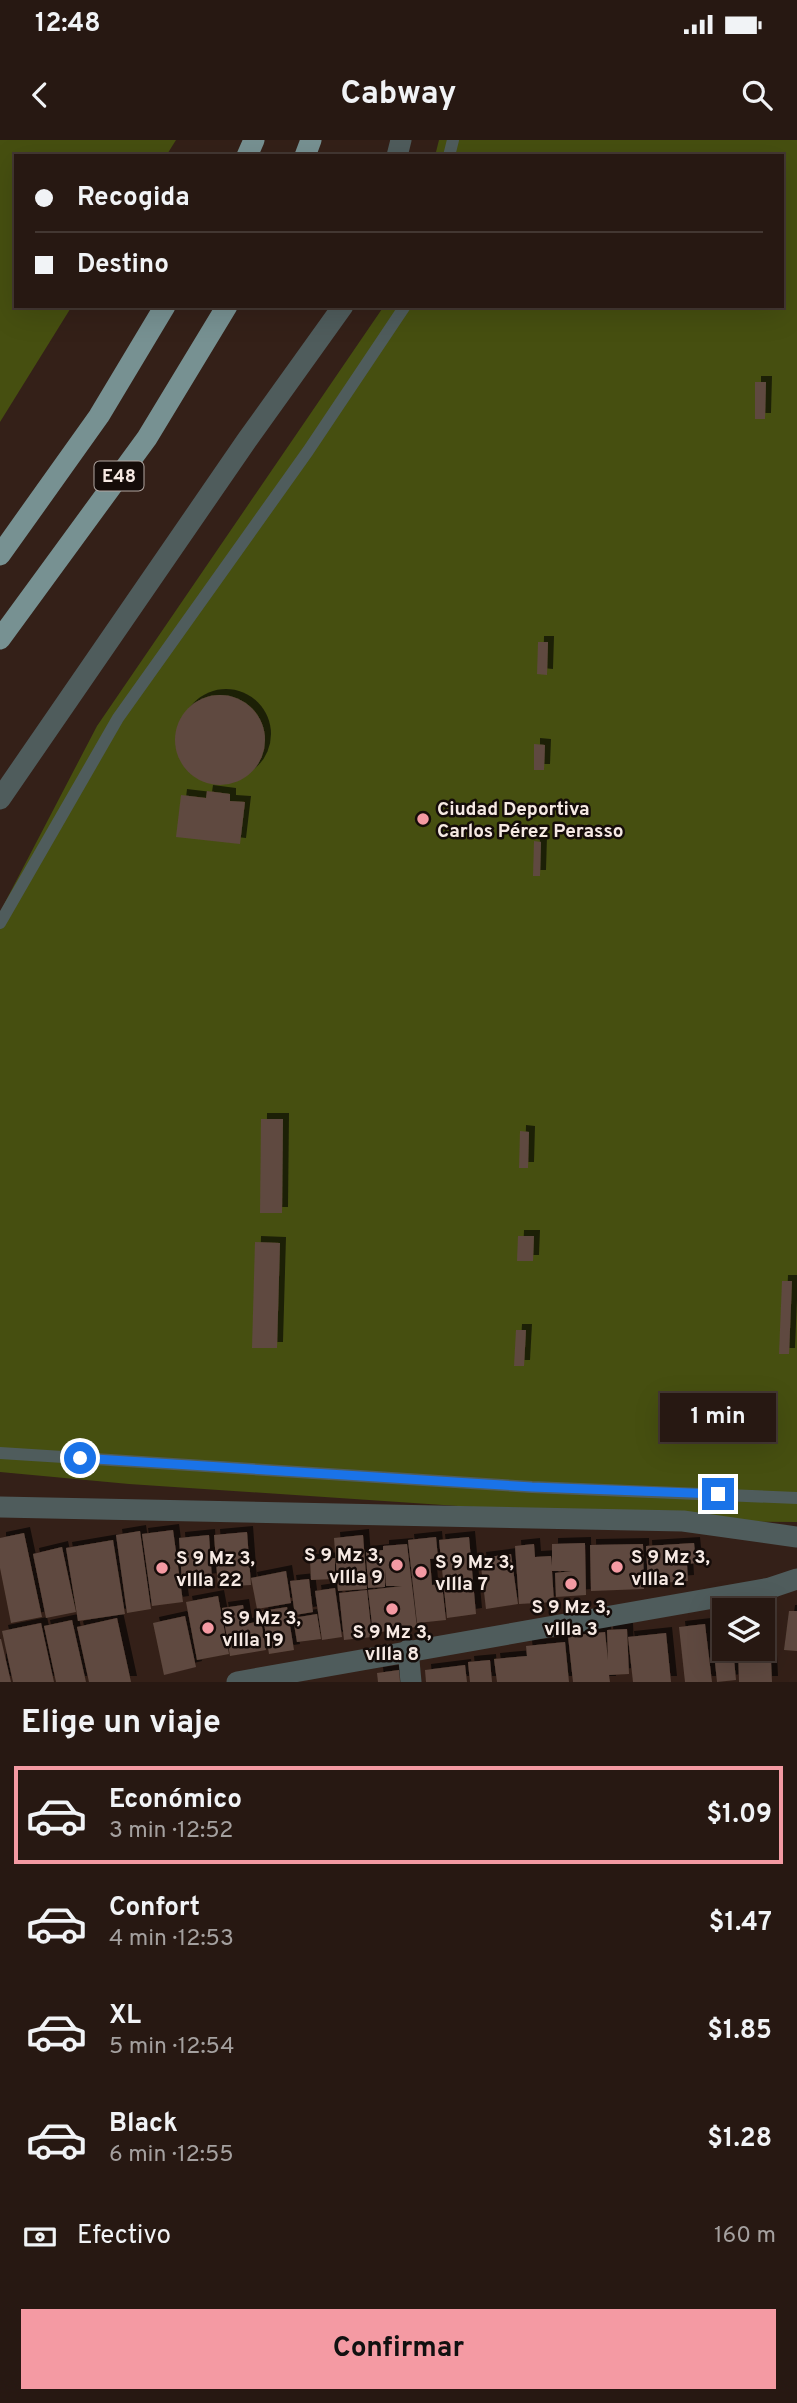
<!DOCTYPE html>
<html lang="es">
<meta charset="utf-8">
<style>
:root{--surface:#271812;--page:#332520;--text:#f1f3f6;--muted:#a4a09f;--line:#433732;--accent:#f49aa3}
body{margin:0;font-family:Overpass,sans-serif;background:var(--page);color:var(--text);height:100vh;display:flex;flex-direction:column;font-size:26px;white-space:nowrap}
*{box-sizing:border-box;margin:0}
p{font-size:23px;color:var(--muted)}
.icon{flex:none;width:38px;height:38px;fill:none;stroke:currentColor;stroke-width:2;stroke-linecap:round;stroke-linejoin:round}
.map{position:relative;height:1542px;overflow:hidden}
.sheet{display:flex;flex-direction:column;background:var(--surface);flex:1}
.sheet>*{flex:none}
.top-card{position:absolute;left:14px;top:14px;width:770px;height:154px;border-radius:0px;box-shadow:0 7px 28px #0002,0 0 0 2px var(--line);display:grid;align-content:center;height:154px;padding:0 21px;background:var(--surface)}
.controls{position:absolute;left:712px;top:1458px;display:grid;gap:14px}
.controls a{display:grid;place-items:center;width:63px;height:63px;border-radius:0px;background:var(--surface);box-shadow:0 7px 28px #0002,0 0 0 2px var(--line);font-size:35px}
.end{position:absolute;width:32px;height:32px;margin:-16px;border:9px solid #1a73e8;background:#fff;box-shadow:0 0 0 4px #fff}
.from{border-radius:50%}
.bubble{position:absolute;height:49px;border-radius:0px;background:var(--surface);box-shadow:0 7px 28px #0002,0 0 0 2px var(--line);font-size:23px;font-weight:700;line-height:49px;text-align:center}
.top-card b{display:flex;align-items:center;gap:24px;height:66px;font-size:26px}
.top-card b+b{border-top:2px solid var(--line)}
.top-card i{width:18px;height:18px;background:var(--text)}
ul{padding:0;list-style:none}
li{display:flex;align-items:center;gap:21px;height:98px;margin:0 14px 10px;padding:0 7px;border:4px solid transparent;border-radius:0px}
li div{flex:1}
li b{display:block;font-size:26px}
li em{font-style:normal;font-weight:700}
li.active{border-color:var(--accent)}
li>.icon{width:63px;height:63px;stroke-width:1.5}
h2{padding:0 21px;font-size:32px;line-height:84px}
.pay{display:flex;align-items:center;gap:18px;height:77px;padding:0 21px;font-size:26px}
.pay p{margin-inline-start:auto}
.button{display:flex;gap:14px;margin-top:auto;padding:14px 21px}
.button a{flex:1;height:80px;border-radius:0px;background:var(--accent);color:#111;font-size:28px;font-weight:700;line-height:80px;text-align:center}
.status{display:flex;justify-content:space-between;align-items:center;height:49px;padding:0 35px;background:var(--surface);direction:ltr}
.status svg{height:19px;fill:currentColor}
header{display:flex;justify-content:space-between;align-items:center;height:91px;padding:0 21px;background:var(--surface);font-size:32px;font-weight:700}
.map>svg:first-child{display:block}
</style>
<div class="status"><b>12:48</b><svg viewBox="0 0 49 12"><path d="M0 12V9h3v3zM5 12V6h3v6zM10 12V3h3v9zM15 12V0h3v12zM26 1h20v11H26zM47 4h2v5h-2z"/></svg></div>
<header><svg class="icon" aria-label="back" viewBox="0 0 24 24"><path d="M15 5l-7 7 7 7"/></svg>Cabway<svg class="icon" aria-label="search" viewBox="0 0 24 24"><circle cx="10" cy="10" r="6"/><path d="M15 15l6 6"/></svg></header>
<div class="map">
<svg width="797" height="1542" viewBox="0 0 797 1542">
<defs>
<filter id="shadow"><feDropShadow dx="6" dy="-6" stdDeviation="0" flood-color="#0009"/></filter>
</defs>
<rect width="100%" height="100%" fill="#342018"/>
<!-- green -->
<g fill="#464f10">
<path d="M0 0H176L166 16H16V166H72L0 282Z"/>
<path d="M439 0H797V1382L683 1381 129 1344 0 1332V772L97 586 384 166H782V16H435Z"/>
</g>
<!-- building -->
<g fill="#5f493f" filter="url(#shadow)">
<path d="M755 242H766L765 279H755Z"/>
<path d="M538 502H548L547 535 537 534Z"/>
<circle cx="220" cy="600" r="45"/>
<path d="M534 604 545 605 544 630H534Z"/>
<path d="M207 651 230 654V661L245 662 240 704 176 697 181 655 206 658Z"/>
<path d="M534 701 541 702 540 736H533Z"/>
<path d="M261 979H283L282 1073H260Z"/>
<path d="M520 991 529 992 528 1028H519Z"/>
<path d="M518 1096H534L533 1121H517Z"/>
<path d="M255 1102 280 1103 277 1208H252Z"/>
<path d="M782 1141H792L789 1214H779Z"/>
<path d="M516 1190H526L524 1226H514Z"/>
<path d="M173 1390 183 1462 152 1466 142 1394Z"/>
<path d="M140 1391 151 1469 127 1473 116 1395Z"/>
<path d="M247 1392 251 1445 218 1447 214 1395Z"/>
<path d="M24 1393 42 1477 11 1483 0 1428V1398Z"/>
<path d="M209 1395 212 1439 182 1442 179 1398Z"/>
<path d="M363 1395 367 1449 338 1451 334 1398Z"/>
<path d="M436 1397 438 1418 430 1419 432 1445 442 1444 446 1480 417 1483 408 1400Z"/>
<path d="M469 1397 476 1474 447 1478 439 1400Z"/>
<path d="M113 1400 125 1474 78 1481 66 1408Z"/>
<path d="M585 1403 586 1455 556 1457 555 1433 572 1431H552L554 1462 519 1464 515 1406 534 1404 535 1417 551 1416 552 1426V1404Z"/>
<path d="M694 1403 696 1423 687 1424 688 1441 648 1444 646 1406Z"/>
<path d="M407 1404 417 1487 373 1493 368 1450 402 1446H386L385 1429V1447L368 1448 366 1412 383 1410V1406Z"/>
<path d="M643 1404 644 1449 591 1451 590 1405Z"/>
<path d="M62 1407 76 1472 46 1478 33 1414Z"/>
<path d="M511 1414 518 1464 486 1469 480 1418Z"/>
<path d="M335 1418V1439L311 1440 310 1420Z"/>
<path d="M286 1431 291 1463 257 1469 251 1438Z"/>
<path d="M309 1439 313 1472 295 1475 290 1441Z"/>
<path d="M335 1448 342 1497 322 1500 315 1451Z"/>
<path d="M367 1450 372 1497 344 1500 339 1453Z"/>
<path d="M218 1456 229 1514 197 1520 186 1462Z"/>
<path d="M243 1465 246 1484 261 1481 266 1510 230 1516 222 1468Z"/>
<path d="M287 1467 294 1510 269 1514 262 1471Z"/>
<path d="M789 1471H797V1511L784 1510Z"/>
<path d="M317 1474 321 1499 297 1502 293 1478Z"/>
<path d="M185 1476 196 1527 164 1535 153 1483Z"/>
<path d="M769 1477 772 1542H739L738 1508H763V1478Z"/>
<path d="M117 1478 131 1542H89L77 1487Z"/>
<path d="M72 1480 86 1542H56L44 1486Z"/>
<path d="M41 1483 54 1542H13L2 1491Z"/>
<path d="M705 1484 712 1542H685L679 1487Z"/>
<path d="M627 1489 629 1534 609 1535 610 1542H573L568 1496 605 1492 608 1520 607 1490Z"/>
<path d="M724 1490V1508H733L736 1540 717 1542 712 1492Z"/>
<path d="M666 1493 671 1542H633L628 1497Z"/>
<path d="M0 1499H1L11 1542H0Z"/>
<path d="M565 1502 569 1542H497L494 1519 527 1516 526 1506Z"/>
<path d="M490 1520 492 1542H470L468 1522Z"/>
<path d="M465 1525 467 1542H426L425 1530Z"/>
<path d="M399 1530 400 1542H378L377 1533Z"/>
</g>
<g fill="none" stroke-linecap="round" stroke-linejoin="round">
<!-- lane -->
<g stroke="#4f5c5c" stroke-width="12">
<path d="M449 16 453 0"/>
<path d="M0 783 118 578 308 311 405 166"/>
<path d="M0 1313 532 1347 797 1358"/>
</g>
<!-- street -->
<g stroke="#4f5c5c" stroke-width="21">
<path d="M397 16 401 0"/>
<path d="M0 659 247 300 343 166"/>
<path d="M0 1367 683 1381 797 1397"/>
<path d="M408 1510 411 1542"/>
<path d="M237 1542 770 1448 797 1439"/>
</g>
<!-- primary -->
<g stroke="#779192" stroke-width="21">
<path d="M247 16 254 0"/>
<path d="M305 16 311 0"/>
<path d="M0 415 99 276 165 166"/>
<path d="M0 499 147 298 227 166"/>
</g>
</g>
<g fill="none" stroke-linecap="round" stroke-linejoin="round">
<!-- route -->
<path stroke="#1a73e8" stroke-width="9" d="M80 1318 532 1347 718 1354"/>
</g>
<!-- markers -->
<g fill="#f49aa3" stroke="#150c09" stroke-width="2.5">
<circle cx="423" cy="679" r="7"/>
<circle cx="397" cy="1425" r="7"/>
<circle cx="617" cy="1427" r="7"/>
<circle cx="162" cy="1428" r="7"/>
<circle cx="421" cy="1432" r="7"/>
<circle cx="571" cy="1444" r="7"/>
<circle cx="392" cy="1469" r="7"/>
<circle cx="208" cy="1488" r="7"/>
</g>
<g text-anchor="middle" stroke-width="5" stroke-linejoin="round" paint-order="stroke">
<!-- shield labels -->
<rect fill="#150c09" stroke="#b2a7a2" stroke-width="2" x="94.5" y="321.5" width="49" height="29" rx="5"/>
<g font-size="18" font-weight="bold" fill="#f6e9e3">
<text x="119" y="342">E48</text>
</g>
<!-- poi labels -->
<g font-size="19" font-weight="bold" fill="#f6e9e3" stroke="#150c09" text-anchor="start">
<text x="437" y="675">Ciudad Deportiva<tspan x="437" dy="22">Carlos Pérez Perasso</tspan></text>
<text x="383" y="1421" text-anchor="end">S 9 Mz 3,<tspan x="383" dy="22">vIlla 9</tspan></text>
<text x="631" y="1423">S 9 Mz 3,<tspan x="631" dy="22">vIlla 2</tspan></text>
<text x="176" y="1424">S 9 Mz 3,<tspan x="176" dy="22">vIlla 22</tspan></text>
<text x="435" y="1428">S 9 Mz 3,<tspan x="435" dy="22">vIlla 7</tspan></text>
<text x="571" y="1473" text-anchor="middle">S 9 Mz 3,<tspan x="571" dy="22">vIlla 3</tspan></text>
<text x="222" y="1484">S 9 Mz 3,<tspan x="222" dy="22">vIlla 19</tspan></text>
<text x="392" y="1498" text-anchor="middle">S 9 Mz 3,<tspan x="392" dy="22">vIlla 8</tspan></text>
</g>
</g>
</svg>
<div class="controls">
<a><svg class="icon" aria-label="layers" viewBox="0 0 24 24"><path d="M12 4l9 5-9 5-9-5zM3 14l9 5 9-5"/></svg></a>
</div>
<i class="end from" style="left:80px;top:1318px"></i>
<i class="end" style="left:718px;top:1354px"></i>
<div class="bubble" style="left:660px;top:1253px;width:116px">1 min</div>
<div class="top-card">
<b><i class="from"></i>Recogida</b>
<b><i></i>Destino</b>
</div>
</div>
<section class="sheet">
<h2>Elige un viaje</h2>
<ul>
<li class="active"><svg class="icon" aria-label="car" viewBox="0 0 24 24"><path d="M5 17H2v-5l4-1 3-4h7l3 4 3 1v5h-3M9 17h6M6 11h13"/><circle cx="7" cy="17" r="2"/><circle cx="17" cy="17" r="2"/></svg><div><b>Económico</b><p>3 min · 12:52</p></div><em>$1.09</em></li>
<li><svg class="icon" aria-label="car" viewBox="0 0 24 24"><path d="M5 17H2v-5l4-1 3-4h7l3 4 3 1v5h-3M9 17h6M6 11h13"/><circle cx="7" cy="17" r="2"/><circle cx="17" cy="17" r="2"/></svg><div><b>Confort</b><p>4 min · 12:53</p></div><em>$1.47</em></li>
<li><svg class="icon" aria-label="car" viewBox="0 0 24 24"><path d="M5 17H2v-5l4-1 3-4h7l3 4 3 1v5h-3M9 17h6M6 11h13"/><circle cx="7" cy="17" r="2"/><circle cx="17" cy="17" r="2"/></svg><div><b>XL</b><p>5 min · 12:54</p></div><em>$1.85</em></li>
<li><svg class="icon" aria-label="car" viewBox="0 0 24 24"><path d="M5 17H2v-5l4-1 3-4h7l3 4 3 1v5h-3M9 17h6M6 11h13"/><circle cx="7" cy="17" r="2"/><circle cx="17" cy="17" r="2"/></svg><div><b>Black</b><p>6 min · 12:55</p></div><em>$1.28</em></li>
</ul>
<div class="pay"><svg class="icon" aria-label="cash" viewBox="0 0 24 24"><path d="M3 7h18v10H3z"/><circle cx="12" cy="12" r="2"/></svg>Efectivo<p>160 m</p></div>
<div class="button"><a>Confirmar</a></div>
</section>
